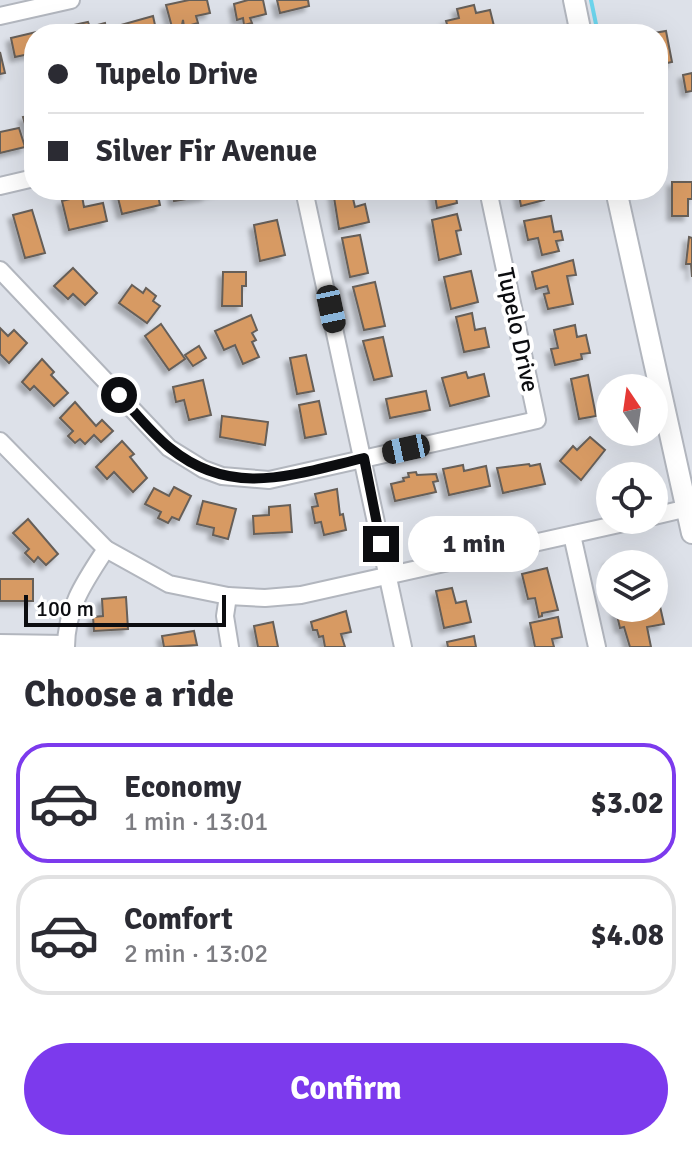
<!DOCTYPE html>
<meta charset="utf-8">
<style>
:root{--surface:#fff;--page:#f7f7f7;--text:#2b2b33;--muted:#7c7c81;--line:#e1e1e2;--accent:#7c3aed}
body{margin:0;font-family:Signika,sans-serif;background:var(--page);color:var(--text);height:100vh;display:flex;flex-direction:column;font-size:30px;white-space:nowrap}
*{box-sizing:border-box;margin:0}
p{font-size:26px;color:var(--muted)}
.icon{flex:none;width:44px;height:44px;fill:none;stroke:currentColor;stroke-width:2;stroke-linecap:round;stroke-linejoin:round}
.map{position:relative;height:647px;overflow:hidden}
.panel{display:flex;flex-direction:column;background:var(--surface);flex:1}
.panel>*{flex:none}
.top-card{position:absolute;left:24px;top:24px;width:644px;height:176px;border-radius:32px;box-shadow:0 8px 32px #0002;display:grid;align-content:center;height:176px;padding:0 24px;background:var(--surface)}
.needle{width:52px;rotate:347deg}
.fabs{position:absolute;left:596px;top:374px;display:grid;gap:16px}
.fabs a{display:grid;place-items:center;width:72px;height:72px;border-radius:50%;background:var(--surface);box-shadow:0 8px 32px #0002;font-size:40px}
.scale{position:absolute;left:24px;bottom:20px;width:202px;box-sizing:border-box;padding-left:8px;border:4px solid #0c0d10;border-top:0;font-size:22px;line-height:28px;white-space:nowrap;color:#0c0d10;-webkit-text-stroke:6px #fff;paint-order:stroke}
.end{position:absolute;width:36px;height:36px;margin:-18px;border:10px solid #0c0d10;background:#fff;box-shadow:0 0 0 4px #fff}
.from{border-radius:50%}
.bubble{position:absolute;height:56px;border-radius:28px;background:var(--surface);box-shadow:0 8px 32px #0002;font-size:26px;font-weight:700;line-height:56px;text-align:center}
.car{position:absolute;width:24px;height:48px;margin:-24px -12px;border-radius:10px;box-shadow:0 0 6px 2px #0007;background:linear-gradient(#222 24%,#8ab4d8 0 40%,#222 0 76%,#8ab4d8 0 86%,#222 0)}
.top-card b{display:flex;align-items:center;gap:28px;height:76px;font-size:30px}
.top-card b+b{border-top:2px solid var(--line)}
.top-card i{width:20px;height:20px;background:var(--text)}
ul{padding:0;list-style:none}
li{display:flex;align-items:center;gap:24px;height:120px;margin:0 16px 12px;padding:0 8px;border:4px solid var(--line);border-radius:32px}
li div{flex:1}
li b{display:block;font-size:30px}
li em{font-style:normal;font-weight:700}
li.active{border-color:var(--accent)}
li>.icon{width:72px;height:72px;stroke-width:1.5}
h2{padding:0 24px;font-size:36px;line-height:96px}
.action{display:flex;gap:16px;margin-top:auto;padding:16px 24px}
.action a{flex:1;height:92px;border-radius:48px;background:var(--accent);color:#fff;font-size:32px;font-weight:700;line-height:92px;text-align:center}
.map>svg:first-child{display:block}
</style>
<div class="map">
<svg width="692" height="647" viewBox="0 0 692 647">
<defs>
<filter id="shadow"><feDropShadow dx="-4.5" dy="4.5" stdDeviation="2" flood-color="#0004"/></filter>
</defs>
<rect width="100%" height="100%" fill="#dde1e9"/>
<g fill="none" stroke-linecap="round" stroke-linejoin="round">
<!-- stream -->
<path stroke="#6cd4ec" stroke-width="4" d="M591 0 597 29"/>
</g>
<!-- building -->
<g fill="#d79a64" stroke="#665f59" stroke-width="2" filter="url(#shadow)">
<path d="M189 0H207L210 13 196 16 198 23 184 27 183 20 182 25 172 27 166 5Z"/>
<path d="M248 0H263L266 14 250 18 252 23 244 25 243 18 237 20 234 4Z"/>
<path d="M277 0H308L309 6 280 13Z"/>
<path d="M474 5 476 13 490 10 495 30 479 34H450L446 21 459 18 457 9Z"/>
<path d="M153 16 157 34H123L121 25Z"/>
<path d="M88 22 90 27 105 23 107 34H62L60 28Z"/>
<path d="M436 27 437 34H402Z"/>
<path d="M45 30 46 34H34V53L15 57 11 38Z"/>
<path d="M666 31 672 62 662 64 661 60 658 61V34H648Z"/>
<path d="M0 52 5 73 0 74Z"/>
<path d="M692 73V91L686 92 683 75Z"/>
<path d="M34 115V145L31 146 23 117Z"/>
<path d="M19 128 25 147 0 153V132Z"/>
<path d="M672 182H692V199H688V216H672Z"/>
<path d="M116 190H157L160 205 122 214Z"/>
<path d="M172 190H219V191L206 194V196L174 201Z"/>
<path d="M351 190 355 207 365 204 369 222 339 229 333 191Z"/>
<path d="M434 190H455L457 203 437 208Z"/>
<path d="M518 190H542L544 200 521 206Z"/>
<path d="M82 196 84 207 103 203 107 221 69 230 62 201Z"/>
<path d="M32 210 45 253 25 258 13 215Z"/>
<path d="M457 214 461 230 456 231 461 254 439 260 432 220Z"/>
<path d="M551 216 554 232 561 231 563 240 556 241 559 251 542 255 538 238 528 240 524 221Z"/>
<path d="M277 220 285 255 260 261 254 225Z"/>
<path d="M360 235 368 273 350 277 342 238Z"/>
<path d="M689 237 692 238V277L691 264H686Z"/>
<path d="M573 260 576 275 567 276 573 304 548 309 544 294 549 293 547 286 536 289 532 272Z"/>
<path d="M73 268 97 293 85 305 73 294 68 299 54 286Z"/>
<path d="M471 271 478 302 451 309 444 277Z"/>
<path d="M223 272H246V286H242V306H222Z"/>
<path d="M375 282 385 326 364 330 353 287Z"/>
<path d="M132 285 143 293 146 288 156 296 153 301 160 306 147 323 119 303Z"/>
<path d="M472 313 475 330 485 328 489 347 464 352 456 317Z"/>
<path d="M251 315 257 330 252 333 256 340 252 342 259 357 243 364 235 345 224 350 215 331Z"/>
<path d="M161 324 185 359 169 370 145 336Z"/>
<path d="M575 325 577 337 586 335 590 353 581 354 582 359 555 365 551 349 558 348 554 330Z"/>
<path d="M0 328 8 336 14 330 27 343 9 363 0 354Z"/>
<path d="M383 337 392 376 374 380 363 341Z"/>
<path d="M199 346 206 358 193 366 185 355Z"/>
<path d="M306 355 314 391 297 394 290 358Z"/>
<path d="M42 359 54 372 51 375 68 393 54 406 34 386 30 390 22 382Z"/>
<path d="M466 372 468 378 484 374 489 396 450 406 442 378Z"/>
<path d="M588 375 596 416 579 419 571 379Z"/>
<path d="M203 380 211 415 189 420 184 400 176 402 173 387Z"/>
<path d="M426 391 430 410 390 418 386 399Z"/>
<path d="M319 401 326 434 305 438 299 405Z"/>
<path d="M75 402 96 426 102 420 113 431 101 442 94 435 85 444 80 439 75 443 68 436 73 431 60 418Z"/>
<path d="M222 416 268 422 265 445 220 437Z"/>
<path d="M590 437 605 450 581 480 560 461 573 446 577 450Z"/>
<path d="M122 441 134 454 130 457 147 478 133 492 114 472 107 479 96 467Z"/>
<path d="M529 464 530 466 540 464 545 484 503 493 497 468Z"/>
<path d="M463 465 464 471 486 466 490 486 449 495 443 469Z"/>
<path d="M416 472 417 475 436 474 438 481 433 482 436 492 395 501 391 484 404 481 403 478 409 477 408 473Z"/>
<path d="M174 487 191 496 179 520 172 517 168 523 158 518 161 512 145 504 154 488 169 496Z"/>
<path d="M337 489 340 515 343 514 346 530 324 535 321 522 315 523 312 507 318 506 315 494Z"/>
<path d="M203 501 236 509 228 539 213 535 214 528 197 524Z"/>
<path d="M290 505 292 532 254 534 253 516 269 515V507Z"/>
<path d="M28 519 58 554 46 565 38 557 34 562 25 553 29 549 13 533Z"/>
<path d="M626 557 627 564H610V572L608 561Z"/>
<path d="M547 568 558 610 542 613V616L539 617 535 598 528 599 522 574Z"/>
<rect x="0" y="579" width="33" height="22"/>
<path d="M452 588 456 603 466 601 471 622 444 628 436 591Z"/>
<path d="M126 597 128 629 94 631 93 617 103 616 102 599Z"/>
<path d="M659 602 664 624 647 627 651 647H630L624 627 620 628 616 611 654 608V603Z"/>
<path d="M346 611 351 632 341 634 345 647H325L323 636 319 637 317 630H313L311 622Z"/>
<path d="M558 617 562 637 552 639 554 647H535L530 623Z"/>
<path d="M273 622 278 647H258L254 626Z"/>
<path d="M194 631 197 645 164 647 162 636Z"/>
<path d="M474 636 476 647H448L447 642Z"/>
</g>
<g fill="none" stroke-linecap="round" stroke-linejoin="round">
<defs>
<g id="minor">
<path d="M0 16 71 0"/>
<path d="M0 186 34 178"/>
<path d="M304 190 403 647"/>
<path d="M0 270 169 448 203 469 222 476 269 480 537 420 488 190"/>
<path d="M0 441 106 549 169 584 228 596 265 598 301 595 637 520"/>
<path d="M654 516 692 507"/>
<path d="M572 535 597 647"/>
<path d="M228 596 225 616 230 647"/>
<path d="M0 643 66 644"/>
<path d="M66 647C66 608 85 581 106 549"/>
</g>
<g id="major">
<path d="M574 0 581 34"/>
<path d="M616 190 692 533"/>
</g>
</defs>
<!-- minor casing -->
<use href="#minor" stroke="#b2b6be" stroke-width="20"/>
<!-- major casing -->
<use href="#major" stroke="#b2b6be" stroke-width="24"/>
<!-- minor -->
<use href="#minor" stroke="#fff" stroke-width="16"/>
<!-- major -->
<use href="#major" stroke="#fff" stroke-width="20"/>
</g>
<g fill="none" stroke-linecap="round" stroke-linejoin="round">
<!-- route -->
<path stroke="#0c0d10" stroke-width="10" d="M119 395C135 412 151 433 170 448 232 499 295 474 364 458L381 544"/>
</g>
<g text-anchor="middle" stroke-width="8" stroke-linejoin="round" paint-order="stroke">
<!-- street labels -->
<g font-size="24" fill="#0c0d10" stroke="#fff">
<text transform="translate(518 330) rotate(78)" y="8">Tupelo Drive</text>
</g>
</g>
</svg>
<div class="fabs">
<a><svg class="needle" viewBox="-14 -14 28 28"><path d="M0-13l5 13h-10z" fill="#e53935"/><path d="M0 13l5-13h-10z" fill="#7c7c81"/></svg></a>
<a><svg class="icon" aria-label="locate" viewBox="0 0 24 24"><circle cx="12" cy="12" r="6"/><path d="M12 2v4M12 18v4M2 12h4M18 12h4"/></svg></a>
<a><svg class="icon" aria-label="layers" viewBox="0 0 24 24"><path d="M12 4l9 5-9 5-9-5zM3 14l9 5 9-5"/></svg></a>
</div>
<div class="scale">100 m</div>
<i class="end from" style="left:119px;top:395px"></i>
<i class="end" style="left:381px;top:544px"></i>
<div class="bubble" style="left:408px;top:516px;width:132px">1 min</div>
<i class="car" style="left:331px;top:309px;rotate:168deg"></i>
<i class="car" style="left:406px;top:449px;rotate:258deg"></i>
<div class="top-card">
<b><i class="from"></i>Tupelo Drive</b>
<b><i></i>Silver Fir Avenue</b>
</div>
</div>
<section class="panel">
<h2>Choose a ride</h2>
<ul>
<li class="active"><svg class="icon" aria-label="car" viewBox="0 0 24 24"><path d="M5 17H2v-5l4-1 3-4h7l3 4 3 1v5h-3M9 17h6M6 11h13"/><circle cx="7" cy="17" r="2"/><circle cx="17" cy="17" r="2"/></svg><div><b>Economy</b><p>1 min · 13:01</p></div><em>$3.02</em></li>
<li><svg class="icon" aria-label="car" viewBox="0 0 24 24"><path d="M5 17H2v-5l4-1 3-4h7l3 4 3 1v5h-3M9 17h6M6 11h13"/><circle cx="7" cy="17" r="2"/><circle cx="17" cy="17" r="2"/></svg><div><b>Comfort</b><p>2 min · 13:02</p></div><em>$4.08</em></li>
</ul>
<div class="action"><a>Confirm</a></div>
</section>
